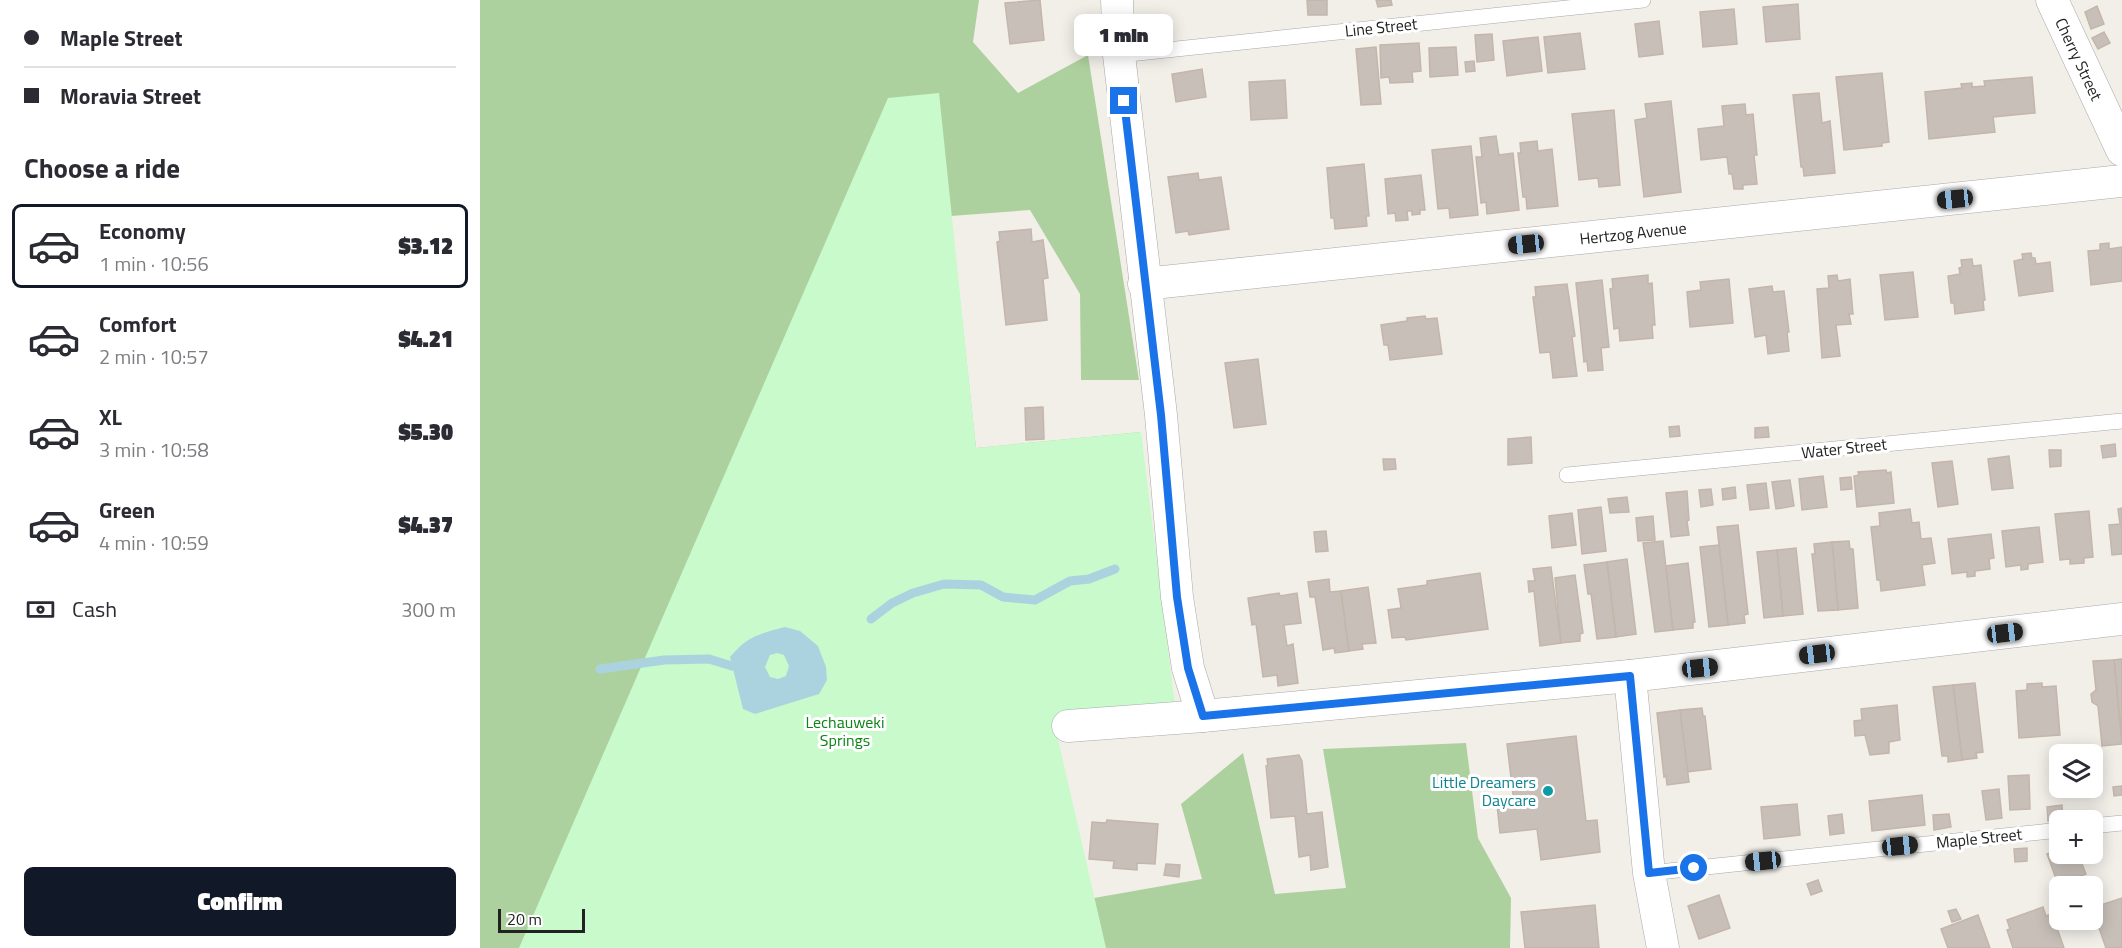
<!DOCTYPE html>
<meta charset="utf-8">
<style>
:root{--surface:#fff;--page:#f2f2f3;--text:#2b2b33;--muted:#7c7c81;--line:#e1e1e2;--accent:#111827}
body{margin:0;font-family:"Titillium Web",sans-serif;background:var(--page);color:var(--text);height:100vh;display:flex;flex-direction:column;font-size:22px;white-space:nowrap}
*{box-sizing:border-box;margin:0}
p{font-size:20px;color:var(--muted)}
.icon{flex:none;width:33px;height:33px;fill:none;stroke:currentColor;stroke-width:2;stroke-linecap:round;stroke-linejoin:round}
.map{position:relative;flex:1;overflow:hidden}
.sheet{display:flex;flex-direction:column;background:var(--surface);width:480px}
.sheet>*{flex:none}
.banner{display:grid;align-content:center;height:132px;padding:0 24px;background:var(--surface)}
.controls{position:absolute;left:1569px;top:744px;display:grid;gap:12px}
.controls a{display:grid;place-items:center;width:54px;height:54px;border-radius:9px;background:var(--surface);box-shadow:0 3px 15px #0003;font-size:30px}
.scale{position:absolute;left:18px;bottom:15px;width:87px;box-sizing:border-box;padding-left:6px;border:3px solid #222;border-top:0;font-size:16px;line-height:21px;white-space:nowrap;color:#222;-webkit-text-stroke:4px #fff;paint-order:stroke}
.end{position:absolute;width:27px;height:27px;margin:-14px;border:8px solid #1a73e8;background:#fff;box-shadow:0 0 0 3px #fff}
.from{border-radius:50%}
.bubble{position:absolute;height:42px;border-radius:9px;background:var(--surface);box-shadow:0 3px 15px #0003;font-size:20px;font-weight:800;line-height:42px;text-align:center}
.car{position:absolute;width:18px;height:36px;margin:-18px -9px;border-radius:8px;box-shadow:0 0 4px 2px #0007;background:linear-gradient(#222 24%,#8ab4d8 0 40%,#222 0 76%,#8ab4d8 0 86%,#222 0)}
.banner b{display:flex;align-items:center;gap:21px;height:57px;font-size:22px}
.banner b+b{border-top:2px solid var(--line)}
.banner i{width:15px;height:15px;background:var(--text)}
ul{padding:0;list-style:none}
li{display:flex;align-items:center;gap:18px;height:84px;margin:0 12px 9px;padding:0 12px;border:3px solid transparent;border-radius:9px}
li div{flex:1}
li b{display:block;font-size:22px}
li em{font-style:normal;font-weight:800}
li.active{border-color:var(--accent)}
li>.icon{width:54px;height:54px;stroke-width:1.5}
h2{padding:0 24px;font-size:27px;line-height:72px}
.pay{display:flex;align-items:center;gap:15px;height:66px;padding:0 24px;font-size:22px}
.pay p{margin-inline-start:auto}
.cta{display:flex;gap:12px;margin-top:auto;padding:12px 24px}
.cta a{flex:1;height:69px;border-radius:9px;background:var(--accent);color:#fff;font-size:24px;font-weight:800;line-height:69px;text-align:center}
main{display:flex;flex:1;min-height:0}
.map>svg:first-child{display:block}
</style>
<main>
<section class="sheet">
<div class="banner">
<b><i class="from"></i>Maple Street</b>
<b><i></i>Moravia Street</b>
</div>
<h2>Choose a ride</h2>
<ul>
<li class="active"><svg class="icon" aria-label="car" viewBox="0 0 24 24"><path d="M5 17H2v-5l4-1 3-4h7l3 4 3 1v5h-3M9 17h6M6 11h13"/><circle cx="7" cy="17" r="2"/><circle cx="17" cy="17" r="2"/></svg><div><b>Economy</b><p>1 min · 10:56</p></div><em>$3.12</em></li>
<li><svg class="icon" aria-label="car" viewBox="0 0 24 24"><path d="M5 17H2v-5l4-1 3-4h7l3 4 3 1v5h-3M9 17h6M6 11h13"/><circle cx="7" cy="17" r="2"/><circle cx="17" cy="17" r="2"/></svg><div><b>Comfort</b><p>2 min · 10:57</p></div><em>$4.21</em></li>
<li><svg class="icon" aria-label="car" viewBox="0 0 24 24"><path d="M5 17H2v-5l4-1 3-4h7l3 4 3 1v5h-3M9 17h6M6 11h13"/><circle cx="7" cy="17" r="2"/><circle cx="17" cy="17" r="2"/></svg><div><b>XL</b><p>3 min · 10:58</p></div><em>$5.30</em></li>
<li><svg class="icon" aria-label="car" viewBox="0 0 24 24"><path d="M5 17H2v-5l4-1 3-4h7l3 4 3 1v5h-3M9 17h6M6 11h13"/><circle cx="7" cy="17" r="2"/><circle cx="17" cy="17" r="2"/></svg><div><b>Green</b><p>4 min · 10:59</p></div><em>$4.37</em></li>
</ul>
<div class="pay"><svg class="icon" aria-label="cash" viewBox="0 0 24 24"><path d="M3 7h18v10H3z"/><circle cx="12" cy="12" r="2"/></svg>Cash<p>300 m</p></div>
<div class="cta"><a>Confirm</a></div>
</section>
<div class="map">
<svg width="1642" height="948" viewBox="0 0 1642 948">
<rect width="100%" height="100%" fill="#f2efe9"/>
<!-- forest -->
<path fill="#add19e" d="M0 0H499L493 42 538 93 608 55 659 380H601L600 294 550 210 471 216 496 448 661 432 497 485 614 898 722 879 701 804 763 753 795 894 866 888 843 749 986 743 998 838 1031 898 1030 948H0Z"/>
<!-- park -->
<path fill="#c8facc" d="M459 93 496 448 661 432 698 729 578 739 626 948H39L408 98Z"/>
<!-- water -->
<path fill="#aad3df" fill-rule="evenodd" d="M305 627 320 631 338 646 346 667 347 680 339 694 275 714 263 709 250 657C267 636 279 634 305 627ZM297 653 304 655 309 666 306 676 298 679 290 677 285 667 290 655Z"/>
<g fill="none" stroke-linecap="round" stroke-linejoin="round">
<!-- stream -->
<g stroke="#aad3df" stroke-width="9">
<path d="M391 619 412 603 433 593 464 584 501 585 523 597 555 600 590 581 609 579 635 569"/>
<path d="M120 669 184 660 229 659 252 666"/>
</g>
</g>
<!-- building -->
<g fill="#c7bfb8" stroke="#c4b6ab" stroke-width="1.5">
<path d="M560 0 564 40 530 44 525 3Z"/>
<path d="M827 0H847V15H828Z"/>
<path d="M896 0H911L912 5 898 7Z"/>
<path d="M1318 4 1320 39 1286 42 1283 7Z"/>
<path d="M1617 6 1624 24 1611 29 1605 12Z"/>
<path d="M1254 9 1257 44 1223 47 1220 12Z"/>
<path d="M1179 21 1183 54 1159 57 1155 24Z"/>
<path d="M1624 32 1630 43 1618 49 1612 38Z"/>
<path d="M1100 33 1105 69 1068 73 1064 37Z"/>
<path d="M1012 34 1014 60 997 62 995 35Z"/>
<path d="M1058 37 1062 71 1027 76 1023 41Z"/>
<path d="M939 43 941 71 932 72 933 82 910 83 909 77 901 78 900 45Z"/>
<path d="M896 47 901 104 881 105 876 49Z"/>
<path d="M976 47 978 75 950 77 949 48Z"/>
<path d="M994 61 995 71 986 72 985 62Z"/>
<path d="M722 69 726 97 696 102 692 74Z"/>
<path d="M1402 73 1409 142 1402 143V146L1364 150 1356 77Z"/>
<path d="M1552 77 1555 113 1513 117 1515 132 1449 139 1445 92 1482 88 1481 84 1492 83V87L1505 86 1504 81Z"/>
<path d="M805 80 807 118 771 120 769 82Z"/>
<path d="M1339 93 1342 123 1350 121 1355 173 1324 176 1323 167H1321L1313 95Z"/>
<path d="M1191 101 1201 192 1164 197 1155 120 1167 118 1165 104Z"/>
<path d="M1265 104 1266 115 1273 114 1277 155H1274L1277 184 1263 185V189H1254L1252 174H1249L1247 157 1221 160 1218 129 1244 126 1242 106Z"/>
<path d="M1134 110 1140 185 1119 187 1118 178 1099 180 1092 114Z"/>
<path d="M1016 136 1019 155 1033 153 1039 210 1007 214 1006 202 1001 203 996 157H1002L1000 138Z"/>
<path d="M1057 141 1058 151 1072 149 1078 206 1047 209 1046 197H1043L1038 153H1041L1040 143Z"/>
<path d="M991 146 998 215 970 218 969 208 958 209 952 150Z"/>
<path d="M884 164 889 216H886L887 226 855 229 854 218H851L847 168Z"/>
<path d="M718 173 719 180 741 177 749 229 709 235 708 231 696 233 688 177Z"/>
<path d="M941 175 945 210H940V214L932 215V211H927L928 220 916 221 915 213 908 214 905 179Z"/>
<path d="M551 229 552 242 563 240 568 278 563 279 567 320 526 325 517 242 520 241 519 232Z"/>
<path d="M1629 243V249L1642 247V281L1611 285 1608 251 1620 250V244Z"/>
<path d="M1551 253 1552 258H1555L1556 264 1570 262 1573 291 1539 296 1534 261 1543 259 1542 254Z"/>
<path d="M1492 259 1493 266 1501 265 1505 300H1503L1504 310 1475 314 1474 303H1471L1468 276 1480 274 1479 268 1482 267 1481 260Z"/>
<path d="M1433 272 1438 317 1405 320 1400 275Z"/>
<path d="M1168 275V284L1172 283 1175 325H1172L1173 338 1140 341 1139 328 1134 329 1130 289 1133 288 1132 279Z"/>
<path d="M1357 275 1358 281 1370 279 1373 314H1369L1371 324 1356 325 1360 356 1342 358 1337 289 1349 288 1348 276Z"/>
<path d="M1249 279 1253 323 1210 327 1207 292 1221 290 1220 282Z"/>
<path d="M1122 280 1129 347 1121 348 1123 370 1108 371 1107 361 1104 362 1096 283Z"/>
<path d="M1087 284 1095 336 1092 337 1097 376 1073 378 1070 352 1060 353 1053 297H1056L1055 287Z"/>
<path d="M1292 286 1293 292 1304 291 1309 332H1307L1309 351 1288 354 1286 335 1275 337 1269 289Z"/>
<path d="M945 316 946 319 957 318 962 354 910 360 908 345H904L901 325 927 321V318Z"/>
<path d="M778 359 786 424 754 428 745 363Z"/>
<path d="M563 407 564 439 546 440 545 408Z"/>
<path d="M1199 426 1200 436 1190 437 1189 427Z"/>
<path d="M1288 427 1289 437 1275 438V428Z"/>
<path d="M1051 437 1052 463 1028 465V439Z"/>
<path d="M1635 444 1636 456 1623 458 1621 446Z"/>
<path d="M1569 450H1581V466L1570 467Z"/>
<path d="M1529 456 1533 488 1512 490 1508 459Z"/>
<path d="M903 459H915L916 469 904 470Z"/>
<path d="M1472 461 1478 504 1458 507 1452 463Z"/>
<path d="M1406 470 1407 473 1411 472 1414 503 1377 507 1374 476 1379 475 1378 472Z"/>
<path d="M1343 476 1347 507 1322 510 1319 479Z"/>
<path d="M1371 477 1372 489 1361 490 1360 478Z"/>
<path d="M1310 480 1314 506 1296 509 1292 482Z"/>
<path d="M1286 483 1289 508 1270 510 1267 485Z"/>
<path d="M1255 487 1256 498 1243 500 1242 489Z"/>
<path d="M1231 489 1233 505 1221 507 1219 490Z"/>
<path d="M1207 491 1209 520 1207 521 1209 535 1191 537 1186 493Z"/>
<path d="M1147 497 1149 512 1130 513 1128 499Z"/>
<path d="M1121 507 1126 551 1102 554 1098 510Z"/>
<path d="M1642 508V554L1632 555 1629 525 1640 524 1638 509Z"/>
<path d="M1430 509 1432 523 1439 522 1441 539 1451 538 1455 563 1442 565 1445 585 1401 591 1400 580H1397L1391 527 1400 526 1399 513Z"/>
<path d="M1609 511 1613 557 1604 558V563L1590 564V559L1580 560 1575 514Z"/>
<path d="M1092 513 1096 545 1072 548 1069 516Z"/>
<path d="M1173 516 1175 540 1158 541 1156 518Z"/>
<path d="M1258 525 1268 614 1264 615 1265 623 1248 625 1237 527Z"/>
<path d="M1559 527 1563 562 1548 564V569L1541 570V565L1526 567 1522 531Z"/>
<path d="M846 531 848 551 836 552 834 532Z"/>
<path d="M1511 534 1514 558 1509 559 1510 569 1495 571V576L1487 577V572L1472 574 1468 539Z"/>
<path d="M1183 541 1193 630 1175 632 1163 543Z"/>
<path d="M1369 541 1370 549H1373L1378 608 1358 610 1352 542Z"/>
<path d="M1352 542 1358 610 1338 611 1332 554H1335L1334 544Z"/>
<path d="M1239 545 1248 625 1229 627 1220 547Z"/>
<path d="M1316 548 1323 614 1303 616 1297 550Z"/>
<path d="M1297 550 1303 616 1284 618 1277 552Z"/>
<path d="M1147 559 1156 634 1136 637 1127 562Z"/>
<path d="M1127 562 1136 637 1117 639 1111 594H1108L1104 565Z"/>
<path d="M1208 563 1215 622H1213V628L1193 630 1186 566Z"/>
<path d="M1071 567 1081 643 1060 646 1054 591 1049 592 1048 581H1055L1053 569Z"/>
<path d="M1000 573 1008 629 926 640 925 637 912 638 908 610 921 608 918 589 947 585V581Z"/>
<path d="M1095 575 1103 633 1100 634V641L1081 643 1075 578Z"/>
<path d="M849 579 850 592 861 591 869 651 855 653 854 648 843 650 835 597H830L828 582Z"/>
<path d="M888 587 896 643 882 644 883 649 869 651 861 591Z"/>
<path d="M799 593 800 596 817 593 821 623 804 625 807 646 813 644 818 683 798 686 797 675 783 677 776 624 772 625 768 598Z"/>
<path d="M1642 659V743L1634 660Z"/>
<path d="M1634 660 1642 744 1622 746 1618 706 1612 702 1611 694 1616 690 1613 661Z"/>
<path d="M1495 683 1503 752 1496 753 1497 758 1482 760 1473 685Z"/>
<path d="M1562 683V687L1576 686 1580 735 1539 738 1536 691 1547 690V684Z"/>
<path d="M1473 685 1482 760 1468 762V756H1462L1453 687Z"/>
<path d="M1417 705 1420 740 1409 742V753L1390 755 1385 735 1375 736 1374 721 1382 720 1381 709Z"/>
<path d="M1222 708 1223 716H1225L1231 769 1207 772 1200 710Z"/>
<path d="M1200 710 1209 782 1187 785 1186 776 1184 777 1177 713Z"/>
<path d="M1096 736 1106 821 1117 820 1120 852 1061 860 1057 829 1020 833 1017 805 1034 803 1027 744Z"/>
<path d="M819 755 822 761 827 814 842 812 848 867 831 870 830 855 819 857 815 816 791 818 786 766 788 765 787 759Z"/>
<path d="M1549 775 1550 809 1530 810 1528 776Z"/>
<path d="M1642 786V795L1634 796 1633 787Z"/>
<path d="M1519 789 1522 818 1506 820 1502 791Z"/>
<path d="M1442 795 1445 825 1392 831 1389 801Z"/>
<path d="M1317 804 1320 835 1284 839 1281 807Z"/>
<path d="M1582 805 1583 820 1568 821 1567 807Z"/>
<path d="M1362 814 1364 833 1350 835 1348 816Z"/>
<path d="M1469 814 1471 827 1454 830 1453 815Z"/>
<path d="M627 820 678 824 675 864 657 863V870L633 868 634 861 609 859 612 822 626 823Z"/>
<path d="M1547 848V861L1535 862 1534 849Z"/>
<path d="M1580 850V854H1598L1606 874 1578 884 1567 854Z"/>
<path d="M686 864 700 865 699 877 684 875Z"/>
<path d="M1338 880 1342 891 1331 895 1327 884Z"/>
<path d="M1239 895 1250 928 1219 939 1208 906Z"/>
<path d="M1642 898V948H1626L1612 908Z"/>
<path d="M1115 905 1119 948H1045L1041 912Z"/>
<path d="M1563 907 1566 916 1572 914 1584 948H1533L1527 930 1530 929 1527 920Z"/>
<path d="M1476 909 1481 919 1472 922 1468 911Z"/>
<path d="M1498 915 1510 948H1468L1461 929Z"/>
</g>
<g fill="none" stroke-linecap="round" stroke-linejoin="round">
<defs>
<g id="lane">
<path d="M639 55 1163 0"/>
<path d="M1087 475 1642 421"/>
<path d="M1612 826 1642 823"/>
<path d="M1169 873 1580 830"/>
</g>
<g id="street">
<path d="M637 0 639 55 681 415 697 597 708 668 723 716"/>
<path d="M1572 0 1642 150"/>
<path d="M664 284 1642 181"/>
<path d="M1150 676 1169 873 1183 948"/>
<path d="M588 726 723 716 1150 676 1642 619"/>
</g>
</defs>
<!-- lane casing -->
<use href="#lane" stroke="#a9a9a9" stroke-width="16"/>
<!-- street casing -->
<use href="#street" stroke="#a9a9a9" stroke-width="33"/>
<!-- lane -->
<use href="#lane" stroke="#fff" stroke-width="15"/>
<!-- street -->
<use href="#street" stroke="#fff" stroke-width="32"/>
</g>
<g fill="none" stroke-linecap="round" stroke-linejoin="round">
<!-- route -->
<path stroke="#1a73e8" stroke-width="8" d="M644 101 681 415 697 597 708 668 723 716 1150 676 1169 873 1214 868"/>
</g>
<!-- markers -->
<circle fill="#0f9aa8" stroke="#fff" stroke-width="2" cx="1068" cy="791" r="6"/>
<g text-anchor="middle" stroke-width="6" stroke-linejoin="round" paint-order="stroke">
<!-- street labels -->
<g font-size="16" fill="#222" stroke="#fff">
<text transform="translate(901 27) rotate(-6)" y="6">Line Street</text>
<text transform="translate(1599 59) rotate(65)" y="6">Cherry Street</text>
<text transform="translate(1153 233) rotate(-6)" y="6">Hertzog Avenue</text>
<text transform="translate(1364 448) rotate(-6)" y="6">Water Street</text>
<text transform="translate(1499 838) rotate(-6)" y="6">Maple Street</text>
</g>
<!-- park labels -->
<g font-size="16" fill="#0c8416" stroke="#fff">
<text x="365" y="728">Lechauweki<tspan x="365" dy="18">Springs</tspan></text>
</g>
<!-- culture labels -->
<g font-size="16" fill="#0d838f" stroke="#fff" text-anchor="end">
<text x="1056" y="788">Little Dreamers<tspan x="1056" dy="18">Daycare</tspan></text>
</g>
</g>
</svg>
<div class="controls">
<a><svg class="icon" aria-label="layers" viewBox="0 0 24 24"><path d="M12 4l9 5-9 5-9-5zM3 14l9 5 9-5"/></svg></a>
<a>+</a>
<a>−</a>
</div>
<div class="scale">20 m</div>
<i class="end from" style="left:1214px;top:868px"></i>
<i class="end" style="left:644px;top:101px"></i>
<div class="bubble" style="left:594px;top:14px;width:99px">1 min</div>
<i class="car" style="left:1475px;top:199px;rotate:264deg"></i>
<i class="car" style="left:1046px;top:244px;rotate:264deg"></i>
<i class="car" style="left:1525px;top:633px;rotate:83deg"></i>
<i class="car" style="left:1337px;top:654px;rotate:263deg"></i>
<i class="car" style="left:1220px;top:668px;rotate:84deg"></i>
<i class="car" style="left:1420px;top:846px;rotate:84deg"></i>
<i class="car" style="left:1283px;top:861px;rotate:264deg"></i>
</div>
</main>
